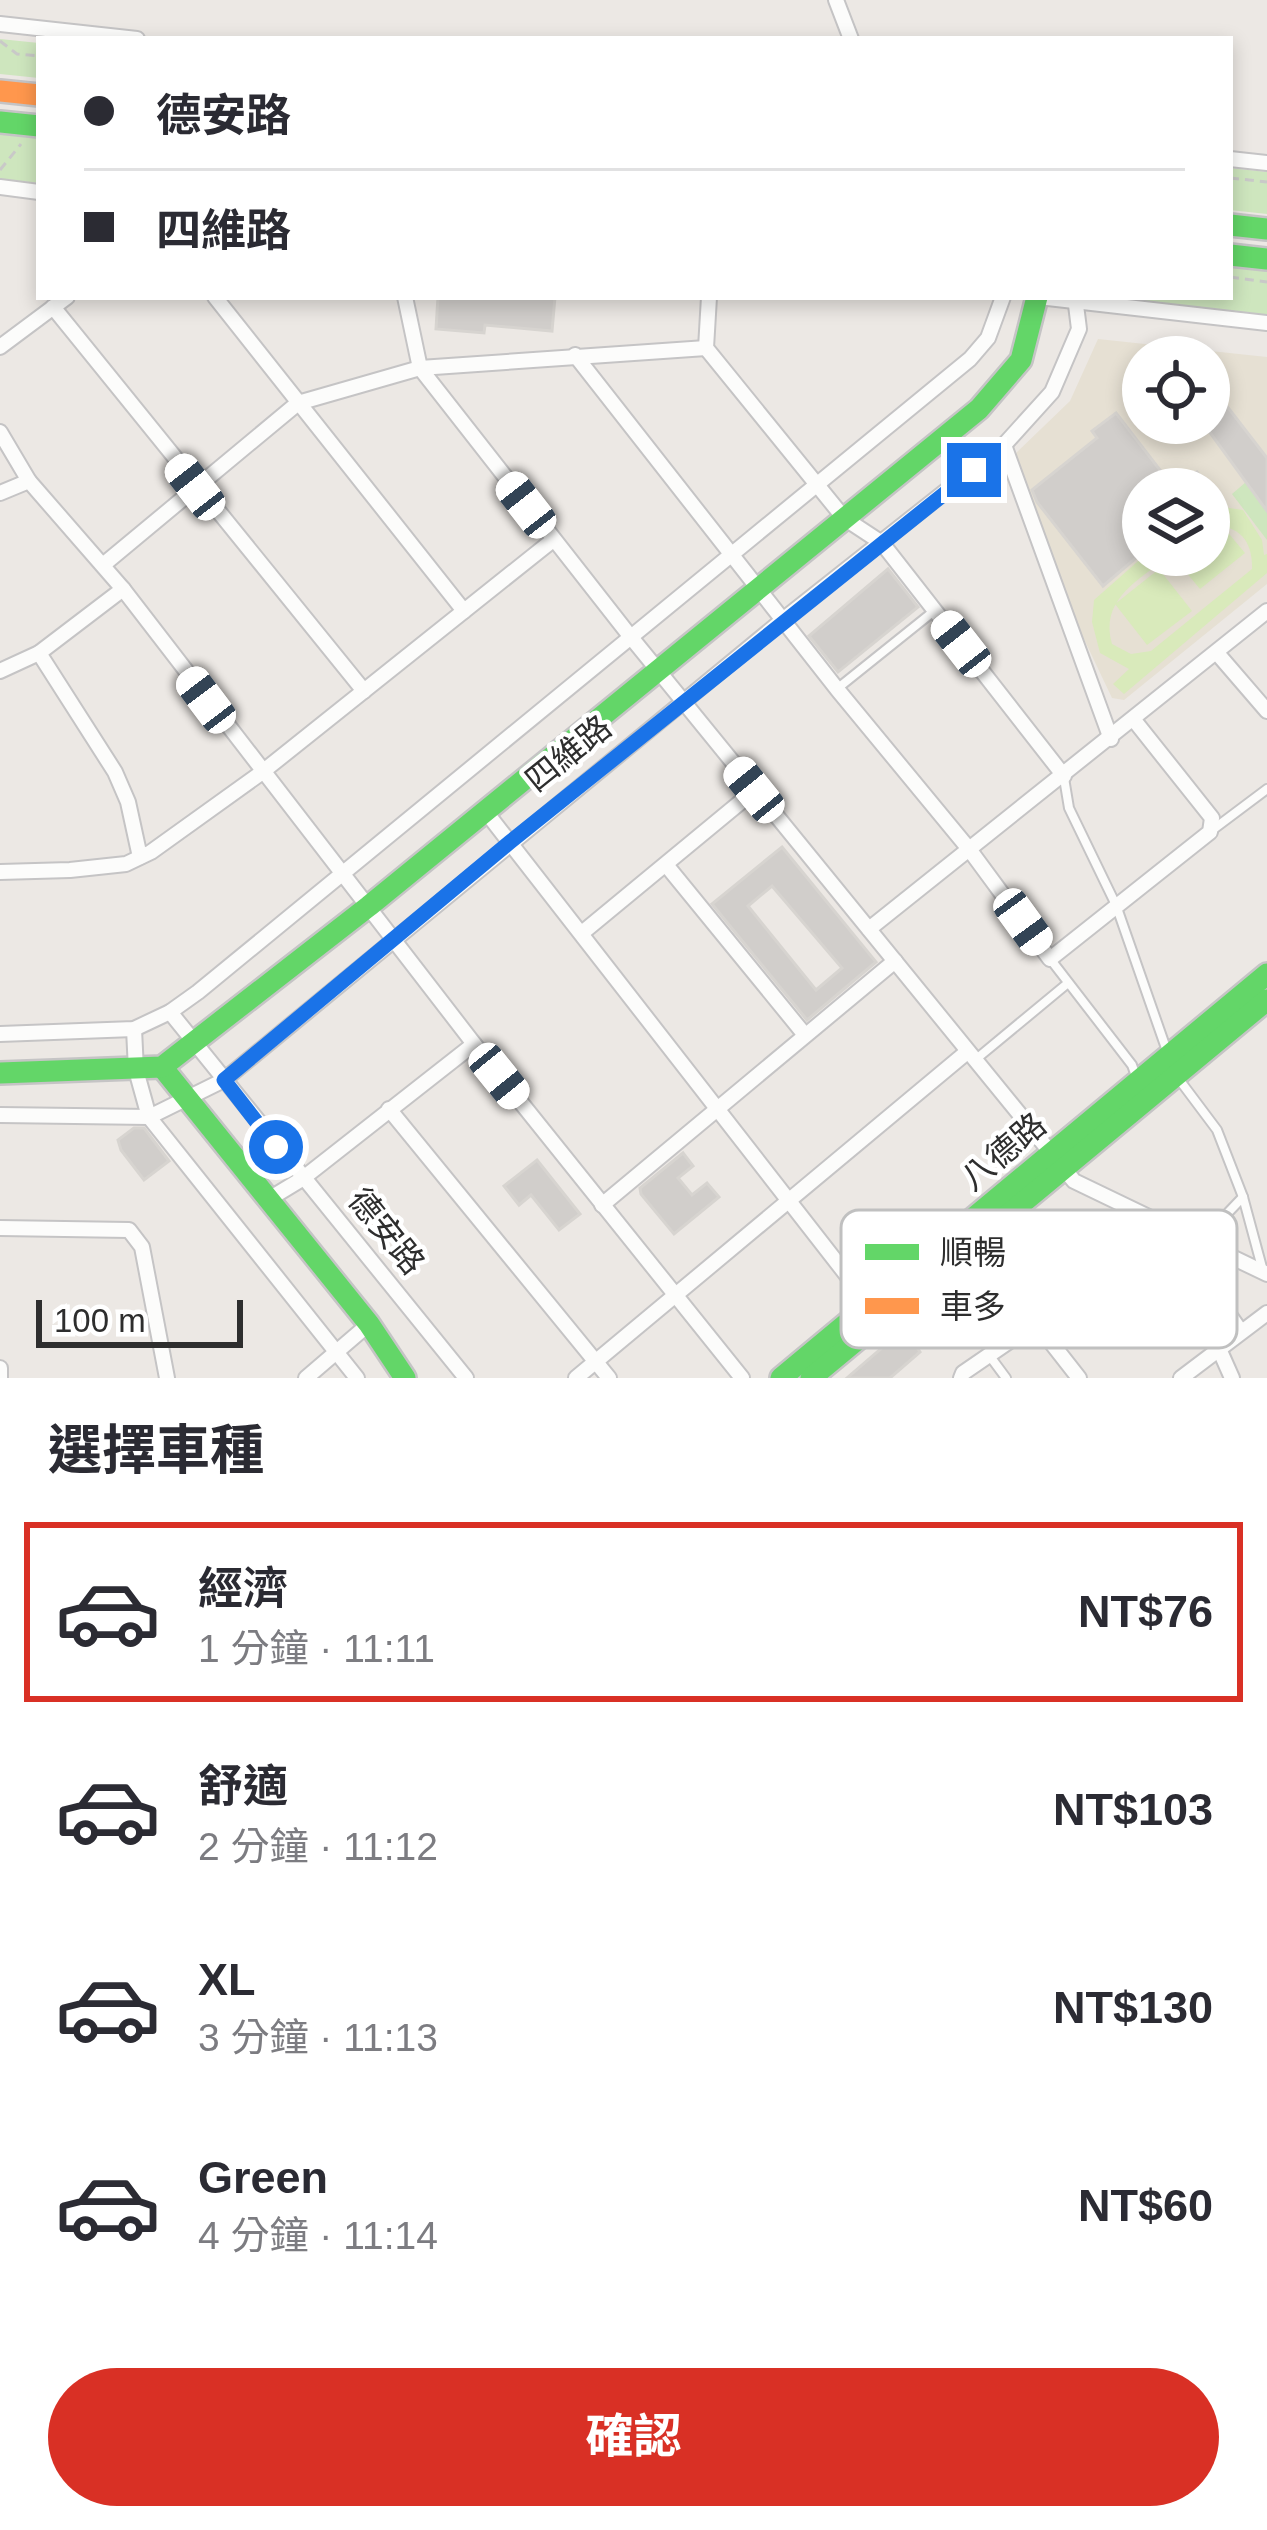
<!DOCTYPE html>
<html lang="zh-TW">
<meta charset="utf-8">
<style>
:root{--surface:#fff;--page:#f2f2f3;--text:#2b2b33;--muted:#7c7c81;--line:#e1e1e2;--accent:#d93025}
body{margin:0;font-family:Arial,"Noto Sans TC",sans-serif;background:var(--page);color:var(--text);height:100vh;display:flex;flex-direction:column;font-size:45px;white-space:nowrap}
*{box-sizing:border-box;margin:0}
p{font-size:39px;color:var(--muted)}
.icon{flex:none;width:66px;height:66px;fill:none;stroke:currentColor;stroke-width:2;stroke-linecap:round;stroke-linejoin:round}
.map{position:relative;height:1378px;overflow:hidden}
.side{display:flex;flex-direction:column;background:var(--surface);flex:1}
.side>*{flex:none}
.top-card{position:absolute;left:36px;top:36px;width:1197px;height:264px;border-radius:0px;box-shadow:0 6px 18px #0003;display:grid;align-content:center;height:264px;padding:0 48px;background:var(--surface)}
.fabs{position:absolute;left:1122px;top:336px;display:grid;gap:24px}
.fabs a{display:grid;place-items:center;width:108px;height:108px;border-radius:50%;background:var(--surface);box-shadow:0 6px 18px #0003;font-size:60px}
.scale{position:absolute;left:36px;bottom:30px;width:207px;box-sizing:border-box;padding-left:12px;border:6px solid #2e2e2e;border-top:0;font-size:33px;line-height:42px;white-space:nowrap;color:#2e2e2e;-webkit-text-stroke:9px #fff;paint-order:stroke}
.end{position:absolute;width:54px;height:54px;margin:-27px;border:15px solid #1a73e8;background:#fff;box-shadow:0 0 0 6px #fff}
.from{border-radius:50%}
.car{position:absolute;width:36px;height:72px;margin:-36px -18px;border-radius:15px;box-shadow:0 0 9px 3px #0007;background:linear-gradient(#fff 24%,#345 0 40%,#fff 0 76%,#345 0 86%,#fff 0)}
.top-card b{display:flex;align-items:center;gap:42px;height:114px;font-size:45px}
.top-card b+b{border-top:3px solid var(--line)}
.top-card i{width:30px;height:30px;background:var(--text)}
ul{padding:0;list-style:none}
li{display:flex;align-items:center;gap:36px;height:180px;margin:0 24px 18px;padding:0 24px;border:6px solid transparent;border-radius:0px}
li div{flex:1}
li b{display:block;font-size:45px}
li em{font-style:normal;font-weight:700}
li.current{border-color:var(--accent)}
li>.icon{width:108px;height:108px;stroke-width:1.5}
h2{padding:0 48px;font-size:54px;line-height:144px}
.primary-button{display:flex;gap:24px;margin-top:auto;padding:24px 48px}
.primary-button a{flex:1;height:138px;border-radius:72px;background:var(--accent);color:#fff;font-size:48px;font-weight:700;line-height:138px;text-align:center}
.map>svg:first-child{display:block}
</style>
<div class="map">
<svg width="1267" height="1378" viewBox="0 0 1267 1378">
<rect width="100%" height="100%" fill="#ece8e4"/>
<!-- education -->
<path fill="#e6e0d3" fill-rule="evenodd" d="M1098 339 1267 357V584L1124 700 1112 698 1074 618 1014 455 1070 401ZM1143 357H1209V423H1143ZM1143 489H1209V555H1143Z"/>
<!-- green -->
<g fill="#cee6be">
<path d="M0 39 39 43V78L0 74Z"/>
<path d="M0 128 39 133V183L0 179Z"/>
<path d="M1230 168 1267 172V214L1230 210Z"/>
<path d="M1230 263 1267 268V317L1225 320 1215 325 1100 297H1230Z"/>
<path d="M1246 482 1267 511V540L1232 494Z"/>
</g>
<!-- pitch -->
<g fill="#d9eabb">
<path d="M1209 505 1243 510 1262 540 1264 555 1267 554V573L1124 694 1113 684 1129 669 1100 653 1092 622 1094 600 1145 555H1171C1140 579 1099 599 1112 644L1131 654 1151 651 1252 569C1253 540 1238 524 1209 526Z"/>
<path d="M1225 529 1245 553 1200 589 1180 565 1193 555H1209V542Z"/>
<path d="M1159 569 1192 611 1147 645 1115 604Z"/>
</g>
<!-- building -->
<g fill="#d1cecb" stroke="#d7d4d0" stroke-width="3" fill-rule="evenodd">
<path d="M438 297H555L552 331 485 325 484 333 436 329Z"/>
<path d="M1209 383 1267 458V511L1203 423H1209Z"/>
<path d="M1116 413 1173 487 1197 472 1210 489H1143L1131 499 1143 513V552L1103 586 1037 502 1032 490 1097 438 1092 431Z"/>
<path d="M888 569 918 607 838 672 809 636Z"/>
<path d="M782 847 876 962 807 1020 712 904ZM772 886 842 968 816 990 748 906Z"/>
<path d="M134 1128H144L169 1161 144 1180 121 1150 118 1140Z"/>
<path d="M683 1153 693 1166 678 1178 692 1195 707 1183 719 1197 674 1234 641 1194 640 1188Z"/>
<path d="M537 1160 580 1214 559 1230 531 1195 519 1205 504 1186Z"/>
<path d="M913 1321 929 1339 918 1349 920 1352 890 1378H847Z"/>
</g>
<g fill="none" stroke-linecap="round" stroke-linejoin="round">
<defs>
<g id="lane">
<path d="M838 688 934 611"/>
<path d="M1064 778 1069 808 1116 905 1168 1054"/>
<path d="M1211 831 1267 789"/>
<path d="M1051 960 1132 1065 1137 1079"/>
<path d="M975 1060 1068 983"/>
<path d="M1178 1078 1217 1130 1243 1197 1263 1271"/>
<path d="M1242 1328 1194 1259 1200 1242 1243 1197"/>
<path d="M989 1355 1006 1378"/>
</g>
<g id="street">
<path d="M836 0 851 39"/>
<path d="M0 24 137 39"/>
<path d="M1230 159 1267 163"/>
<path d="M0 187 39 192"/>
<path d="M215 297 464 611"/>
<path d="M405 297 420 368 630 636 1074 1181 1267 1274"/>
<path d="M709 297 706 348 844 518 882 543 1064 776"/>
<path d="M1039 297 1267 323"/>
<path d="M53 307 364 691"/>
<path d="M0 347 67 297"/>
<path d="M575 355 837 689 969 849 1050 959 1210 832 1212 818 1134 720"/>
<path d="M0 432 29 481"/>
<path d="M1004 445 1111 739"/>
<path d="M0 493 29 481 123 589 474 1044 742 1378"/>
<path d="M103 565 298 403 420 368 706 348"/>
<path d="M39 653 115 772 128 802 140 857"/>
<path d="M1217 653 1267 711"/>
<path d="M0 671 39 653 123 589"/>
<path d="M486 812 870 1305"/>
<path d="M667 866 805 1035"/>
<path d="M0 872 70 870 126 864 151 852 261 773 553 540"/>
<path d="M869 929 1267 611"/>
<path d="M582 933 754 791"/>
<path d="M170 1012 466 1378"/>
<path d="M134 1029 136 1070 149 1117 357 1378"/>
<path d="M0 1034 134 1029 170 1012 198 992 970 359 988 338 1003 297"/>
<path d="M389 1109 609 1378"/>
<path d="M0 1115 149 1117 224 1080 784 619 1004 445 1052 392 1079 329 1075 297"/>
<path d="M269 1199 302 1179 474 1044"/>
<path d="M602 1205 895 961"/>
<path d="M0 1228 129 1230 142 1247 167 1378"/>
<path d="M1220 1351 1232 1378"/>
<path d="M0 1368V1378"/>
<path d="M306 1378 369 1324"/>
<path d="M576 1378 967 1052"/>
<path d="M961 1378 963 1373 1030 1327H1039L1079 1378"/>
<path d="M1181 1378 1267 1313"/>
</g>
<g id="fast">
<path d="M0 122 39 126"/>
<path d="M1230 225 1267 229"/>
<path d="M1230 255 1267 259"/>
<path d="M162 1067 369 1324 405 1378"/>
<path d="M0 1073 162 1067 369 906 979 409 1021 360 1037 297"/>
<path d="M781 1378 1267 974"/>
<path d="M811 1378 1267 1000"/>
</g>
<path id="slow" d="M0 91 39 95"/>
</defs>
<!-- lane casing -->
<use href="#lane" stroke="#c5c4c5" stroke-width="12"/>
<!-- street casing -->
<use href="#street" stroke="#c5c4c5" stroke-width="18"/>
<!-- fast casing -->
<use href="#fast" stroke="#c5c4c5" stroke-width="26"/>
<!-- slow casing -->
<use href="#slow" stroke="#c5c4c5" stroke-width="26"/>
<!-- path -->
<g stroke="#c9c9c8" stroke-width="3" stroke-dasharray="9 6" stroke-linecap="butt">
<path d="M0 41 17 54 39 56"/>
<path d="M0 170 21 144"/>
<path d="M1230 178 1267 182"/>
<path d="M1230 277 1267 282"/>
</g>
<!-- lane -->
<use href="#lane" stroke="#fcfcfb" stroke-width="8"/>
<!-- street -->
<use href="#street" stroke="#fcfcfb" stroke-width="14"/>
<!-- fast -->
<use href="#fast" stroke="#63d668" stroke-width="21"/>
<!-- slow -->
<use href="#slow" stroke="#ff974d" stroke-width="21"/>
</g>
<g fill="none" stroke-linecap="round" stroke-linejoin="round">
<!-- route -->
<path stroke="#1a73e8" stroke-width="15" d="M276 1147 224 1080 510 842 974 470"/>
</g>
<g text-anchor="middle" stroke-width="9" stroke-linejoin="round" paint-order="stroke">
<!-- street labels -->
<g font-size="33" fill="#2e2e2e" stroke="#fff">
<text transform="translate(568 753) rotate(-39)" y="12">四維路</text>
<text transform="translate(1003 1151) rotate(-40)" y="12">八德路</text>
<text transform="translate(387 1231) rotate(51)" y="12">德安路</text>
</g>
</g>
<!-- legend -->
<rect x="841" y="1210" width="396" height="138" rx="18" fill="#fff" stroke="#c0c0c0" stroke-width="3"/>
<rect x="865" y="1244" width="54" height="16" fill="#63d668"/>
<rect x="865" y="1298" width="54" height="16" fill="#ff974d"/>
<g font-size="33" fill="#2e2e2e">
<text x="940" y="1264">順暢</text>
<text x="940" y="1318">車多</text>
</g>
</svg>
<div class="fabs">
<a><svg class="icon" aria-label="locate" viewBox="0 0 24 24"><circle cx="12" cy="12" r="6"/><path d="M12 2v4M12 18v4M2 12h4M18 12h4"/></svg></a>
<a><svg class="icon" aria-label="layers" viewBox="0 0 24 24"><path d="M12 4l9 5-9 5-9-5zM3 14l9 5 9-5"/></svg></a>
</div>
<div class="scale">100 m</div>
<i class="end from" style="left:276px;top:1147px"></i>
<i class="end" style="left:974px;top:470px"></i>
<i class="car" style="left:195px;top:487px;rotate:322deg"></i>
<i class="car" style="left:526px;top:505px;rotate:322deg"></i>
<i class="car" style="left:961px;top:644px;rotate:322deg"></i>
<i class="car" style="left:206px;top:700px;rotate:323deg"></i>
<i class="car" style="left:754px;top:790px;rotate:321deg"></i>
<i class="car" style="left:1023px;top:922px;rotate:144deg"></i>
<i class="car" style="left:499px;top:1076px;rotate:141deg"></i>
<div class="top-card">
<b><i class="from"></i>德安路</b>
<b><i></i>四維路</b>
</div>
</div>
<section class="side">
<h2>選擇車種</h2>
<ul>
<li class="current"><svg class="icon" aria-label="car" viewBox="0 0 24 24"><path d="M5 17H2v-5l4-1 3-4h7l3 4 3 1v5h-3M9 17h6M6 11h13"/><circle cx="7" cy="17" r="2"/><circle cx="17" cy="17" r="2"/></svg><div><b>經濟</b><p>1 分鐘 · 11:11</p></div><em>NT$76</em></li>
<li><svg class="icon" aria-label="car" viewBox="0 0 24 24"><path d="M5 17H2v-5l4-1 3-4h7l3 4 3 1v5h-3M9 17h6M6 11h13"/><circle cx="7" cy="17" r="2"/><circle cx="17" cy="17" r="2"/></svg><div><b>舒適</b><p>2 分鐘 · 11:12</p></div><em>NT$103</em></li>
<li><svg class="icon" aria-label="car" viewBox="0 0 24 24"><path d="M5 17H2v-5l4-1 3-4h7l3 4 3 1v5h-3M9 17h6M6 11h13"/><circle cx="7" cy="17" r="2"/><circle cx="17" cy="17" r="2"/></svg><div><b>XL</b><p>3 分鐘 · 11:13</p></div><em>NT$130</em></li>
<li><svg class="icon" aria-label="car" viewBox="0 0 24 24"><path d="M5 17H2v-5l4-1 3-4h7l3 4 3 1v5h-3M9 17h6M6 11h13"/><circle cx="7" cy="17" r="2"/><circle cx="17" cy="17" r="2"/></svg><div><b>Green</b><p>4 分鐘 · 11:14</p></div><em>NT$60</em></li>
</ul>
<div class="primary-button"><a>確認</a></div>
</section>
